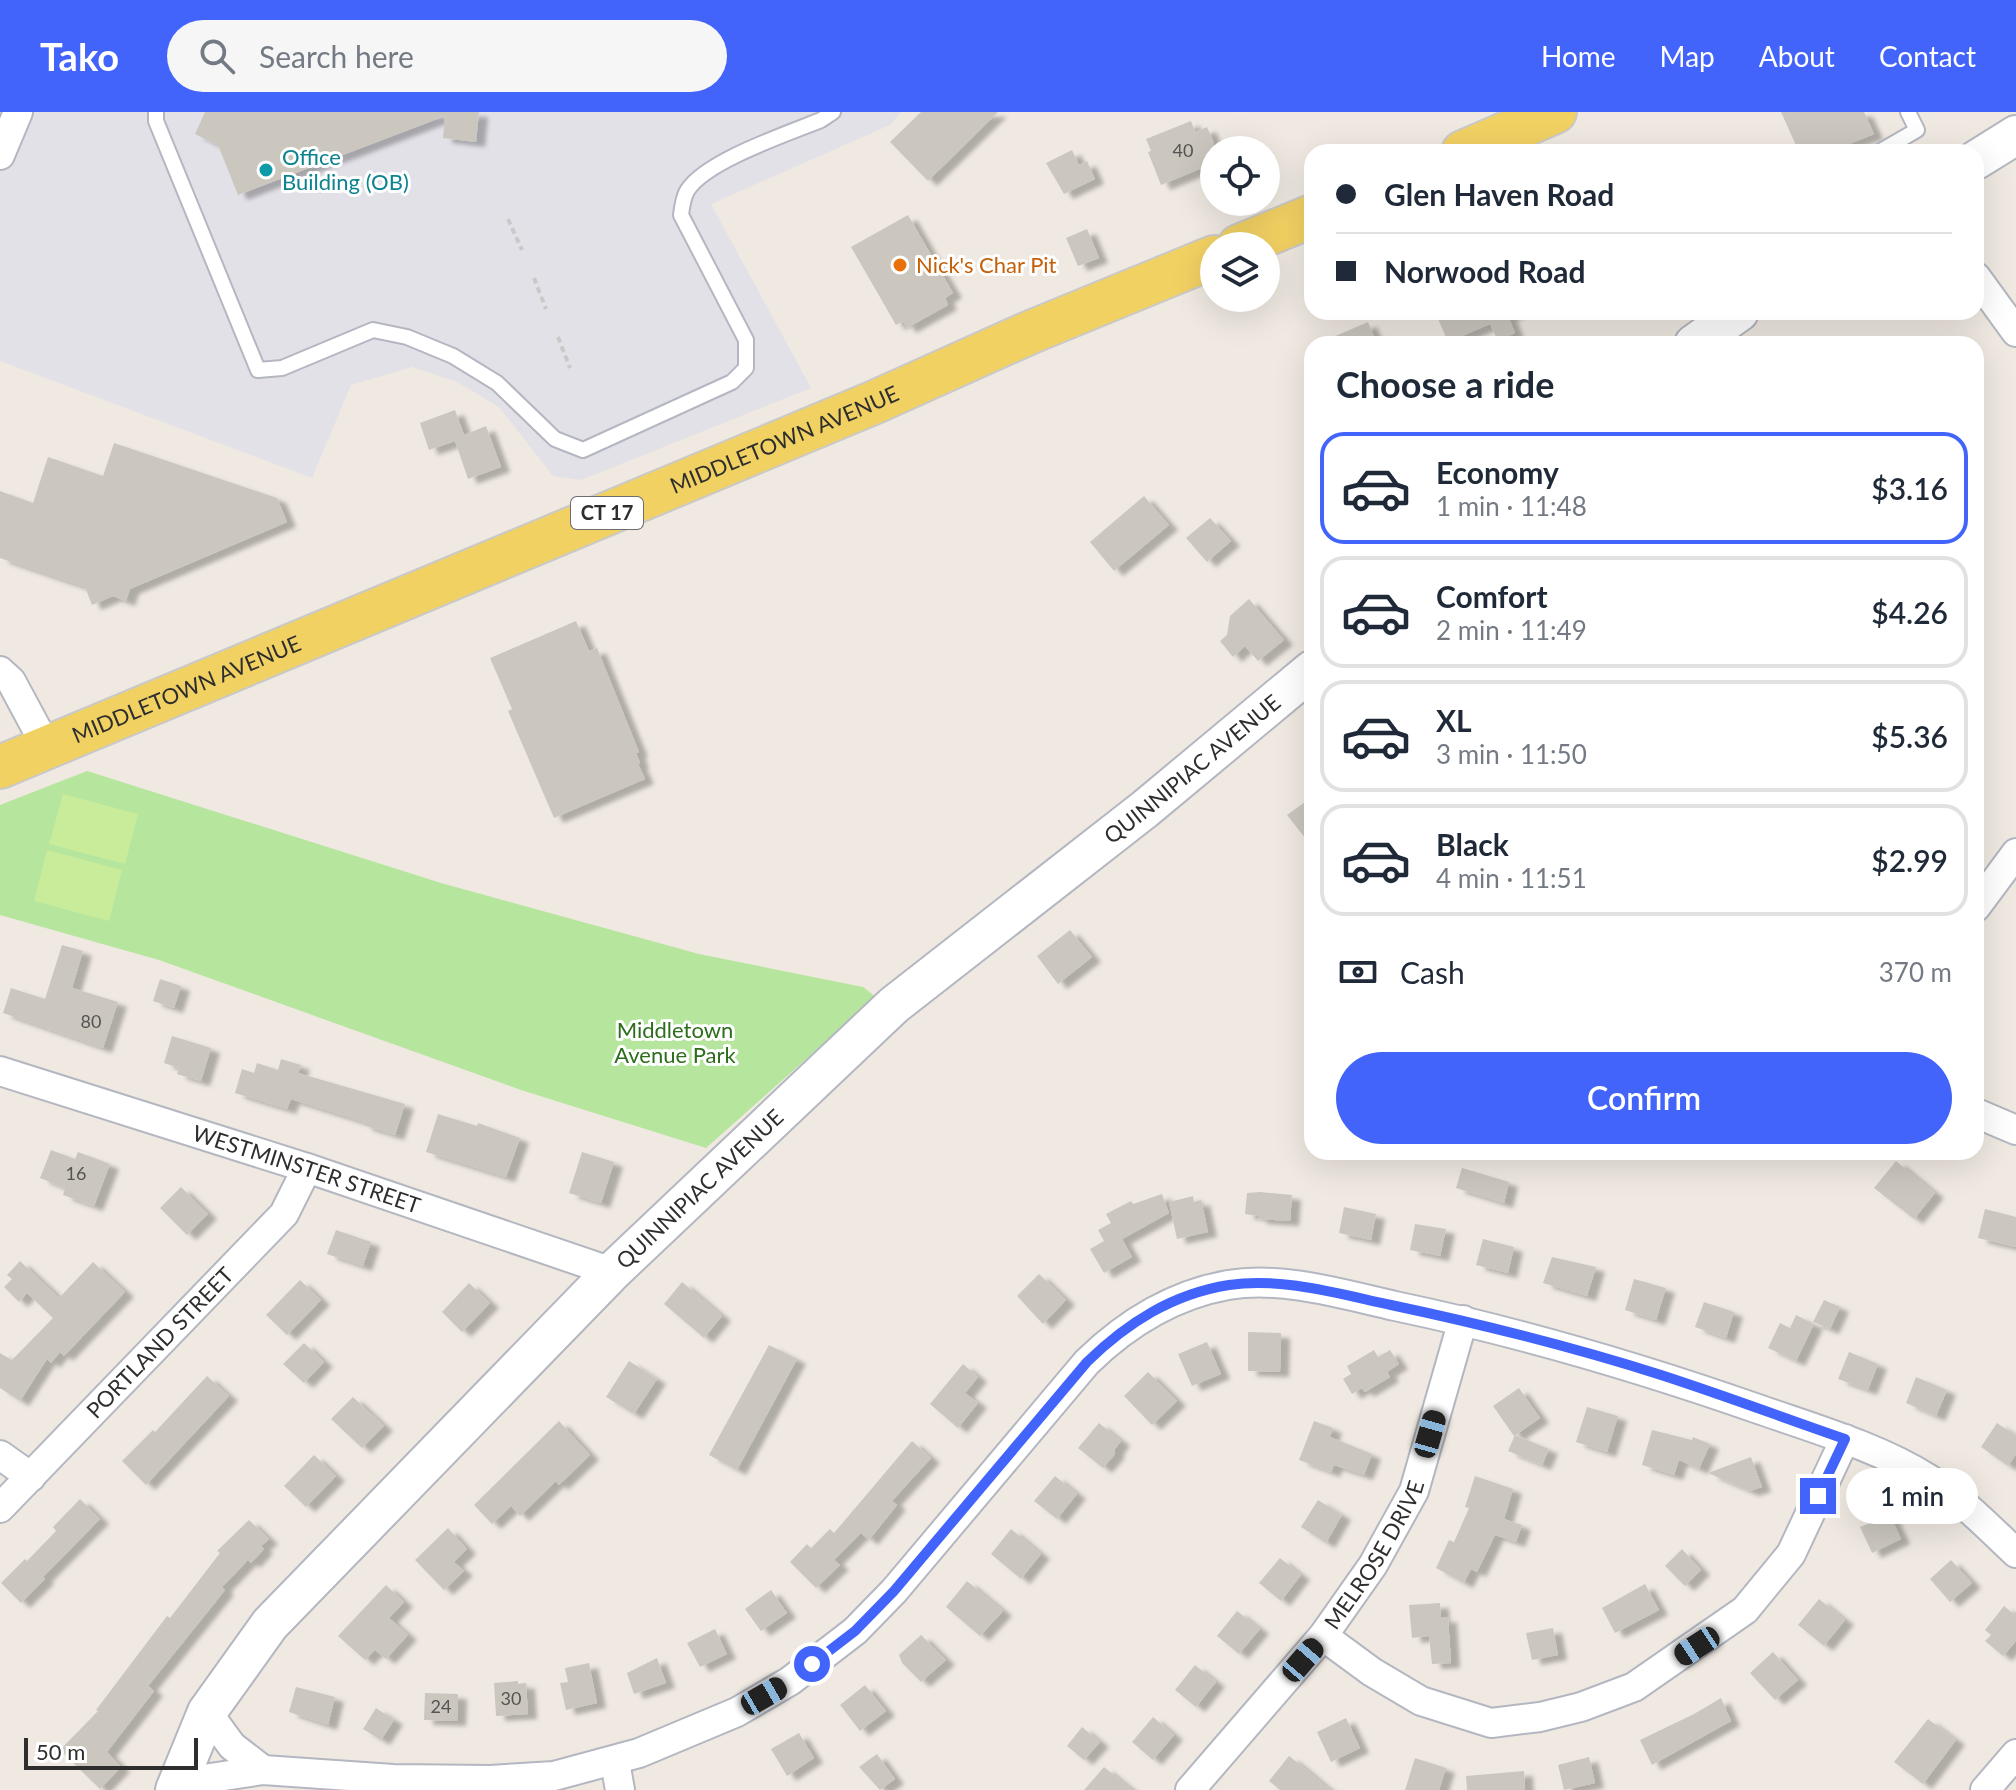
<!DOCTYPE html>
<meta charset="utf-8">
<style>
:root{--surface:#fff;--page:#f6f6f7;--text:#1f2937;--muted:#747a83;--line:#e0e1e3;--accent:#4264fb}
body{margin:0;font-family:Lato,sans-serif;background:var(--page);color:var(--text);height:100vh;display:flex;flex-direction:column;font-size:30px;white-space:nowrap}
*{box-sizing:border-box;margin:0}
p{font-size:26px;color:var(--muted)}
.icon{flex:none;width:44px;height:44px;fill:none;stroke:currentColor;stroke-width:2;stroke-linecap:round;stroke-linejoin:round}
.map{position:relative;flex:1;overflow:hidden}
.details{position:absolute;left:1304px;top:224px;width:680px;height:824px;display:flex;flex-direction:column;background:var(--surface);border-radius:24px;box-shadow:0 8px 32px #0002}
.details>*{flex:none}
.top-card{position:absolute;left:1304px;top:32px;width:680px;height:176px;border-radius:24px;box-shadow:0 8px 32px #0002;display:grid;align-content:center;height:176px;padding:0 32px;background:var(--surface)}
.tools{position:absolute;left:1200px;top:24px;display:grid;gap:16px}
.tools a{display:grid;place-items:center;width:80px;height:80px;border-radius:50%;background:var(--surface);box-shadow:0 8px 32px #0002;font-size:40px}
.scale{position:absolute;left:24px;bottom:20px;width:174px;box-sizing:border-box;padding-left:8px;border:4px solid #2e2e2e;border-top:0;font-size:22px;line-height:28px;white-space:nowrap;color:#2e2e2e;-webkit-text-stroke:6px #fff;paint-order:stroke}
.end{position:absolute;width:36px;height:36px;margin:-18px;border:10px solid #4264fb;background:#fff;box-shadow:0 0 0 4px #fff}
.from{border-radius:50%}
.bubble{position:absolute;height:56px;border-radius:28px;background:var(--surface);box-shadow:0 8px 32px #0002;font-size:26px;font-weight:600;line-height:56px;text-align:center}
.car{position:absolute;width:24px;height:48px;margin:-24px -12px;border-radius:10px;box-shadow:0 0 6px 2px #0007;background:linear-gradient(#222 24%,#8ab4d8 0 40%,#222 0 76%,#8ab4d8 0 86%,#222 0)}
.top-card b{display:flex;align-items:center;gap:28px;height:76px;font-size:30px}
.top-card b+b{border-top:2px solid var(--line)}
.top-card i{width:20px;height:20px;background:var(--text)}
ul{padding:0;list-style:none}
li{display:flex;align-items:center;gap:24px;height:112px;margin:0 16px 12px;padding:0 16px;border:4px solid var(--line);border-radius:24px}
li div{flex:1}
li b{display:block;font-size:30px}
li em{font-style:normal;font-weight:600}
li.selected{border-color:var(--accent)}
li>.icon{width:72px;height:72px;stroke-width:1.5}
h2{padding:0 32px;font-size:36px;line-height:96px}
.pay{display:flex;align-items:center;gap:20px;height:88px;padding:0 32px;font-size:30px}
.pay p{margin-inline-start:auto}
.button{display:flex;gap:16px;margin-top:auto;padding:16px 32px}
.button a{flex:1;height:92px;border-radius:48px;background:var(--accent);color:#fff;font-size:32px;font-weight:600;line-height:92px;text-align:center}
header{display:flex;align-items:center;gap:48px;box-sizing:border-box;height:112px;padding:0 40px;background:var(--accent);color:#fff}
header strong{font-size:38px}
nav{display:flex;gap:44px;margin-inline-start:auto;font-size:28px}
.search{width:560px;height:72px;background:var(--page);display:flex;align-items:center;gap:20px;box-sizing:border-box;padding:0 28px;border-radius:44px;color:var(--muted);font-size:30px}
.map>svg:first-child{display:block}
</style>
<header>
<strong>Tako</strong>
<div class="search"><svg class="icon" aria-label="search" viewBox="0 0 24 24"><circle cx="10" cy="10" r="6"/><path d="M15 15l6 6"/></svg>Search here</div>
<nav><a>Home</a><a>Map</a><a>About</a><a>Contact</a></nav>
</header>
<div class="map">
<svg width="2016" height="1678" viewBox="0 0 2016 1678">
<defs>
<filter id="shadow"><feDropShadow dx="9" dy="5" stdDeviation="2" flood-color="#0004"/></filter>
</defs>
<rect width="100%" height="100%" fill="#efe9e1"/>
<!-- industrial -->
<path fill="#e3e1e8" d="M0 0H901L890 13 711 92 811 276 581 368 553 364 499 295 457 270 412 255 351 273 312 366 0 249Z"/>
<!-- green -->
<path fill="#b6e59e" d="M87 659 441 771 699 842 863 875 876 885 706 1036 521 978 159 848 0 803V693Z"/>
<!-- pitch -->
<g fill="#c9ec9a">
<path d="M63 682 138 702 125 752 49 732Z"/>
<path d="M47 738 122 758 109 809 34 789Z"/>
</g>
<!-- building -->
<g fill="#cbc7bf" filter="url(#shadow)">
<path d="M205 0H479L476 30 443 26 445 4 238 83 218 33 195 22Z"/>
<path d="M921 0H998L928 69 890 30Z"/>
<path d="M1781 0H1864L1874 22 1839 36 1841 40H1799Z"/>
<path d="M1191 9 1195 20 1207 15 1214 31V51L1161 73 1148 40 1151 39 1146 27Z"/>
<path d="M1072 38 1079 53 1087 49 1095 67 1064 82 1046 51Z"/>
<path d="M908 103 953 181 945 186 948 193 907 216 903 209 896 213 851 135Z"/>
<path d="M1087 117 1099 146 1078 154 1066 126Z"/>
<path d="M1435 200H1518L1508 204 1515 221 1498 229 1490 212 1448 230Z"/>
<path d="M1368 210 1377 232H1317Z"/>
<path d="M455 298 464 323 486 314 501 355 468 367 455 329 429 338 420 311Z"/>
<path d="M114 331 277 386 287 410 130 477 126 489 113 484 92 493 85 475 0 446V379L33 391 48 345 103 364Z"/>
<path d="M1144 384 1169 413 1114 459 1090 430Z"/>
<path d="M1210 406 1231 429 1207 450 1186 426Z"/>
<path d="M1249 487 1284 528 1258 549 1245 534 1233 545 1220 529 1227 523 1230 504Z"/>
<path d="M576 509 589 539 597 536 639 640 636 641 640 651 638 652 645 667 554 706 508 599 512 597 490 546Z"/>
<path d="M1312 685V735L1287 703Z"/>
<path d="M1070 818 1092 845 1058 872 1037 844Z"/>
<path d="M62 833 83 839 72 876 118 890 103 936 3 901 11 876 45 887Z"/>
<path d="M160 867 181 874 174 896 153 889Z"/>
<path d="M172 924 211 936 201 969 177 962 179 956 164 951Z"/>
<path d="M281 947 301 953 298 961 405 992 395 1023 363 1013 364 1010 291 987 287 997 235 981 242 957 254 961 257 951 278 958Z"/>
<path d="M438 1002 477 1014 478 1011 520 1026 506 1065 426 1040Z"/>
<path d="M51 1038 75 1047 78 1040 110 1052 94 1094 63 1083 65 1076 40 1066Z"/>
<path d="M582 1040 614 1050 601 1091 569 1081Z"/>
<path d="M1896 1049 1935 1081 1914 1107 1874 1076Z"/>
<path d="M1462 1056 1509 1070 1504 1091 1456 1076Z"/>
<path d="M181 1075 208 1102 187 1123 160 1096Z"/>
<path d="M1260 1080 1292 1083 1290 1109 1258 1107V1104L1245 1102 1247 1081Z"/>
<path d="M1162 1082 1169 1101 1122 1127 1132 1145 1104 1161 1090 1137 1104 1129 1098 1118 1111 1111 1106 1102 1131 1089 1133 1092Z"/>
<path d="M1193 1084 1194 1090 1201 1088 1208 1120 1177 1127 1169 1090Z"/>
<path d="M1344 1095 1376 1102 1371 1128 1339 1121Z"/>
<path d="M1985 1097 2016 1105V1135L1978 1126Z"/>
<path d="M1415 1112 1446 1117 1440 1144 1410 1138Z"/>
<path d="M336 1118 371 1130 363 1154 327 1142Z"/>
<path d="M1483 1127 1514 1135 1508 1161 1476 1153Z"/>
<path d="M1552 1145 1596 1155 1587 1184 1543 1171Z"/>
<path d="M20 1149 59 1186 93 1150 125 1180 64 1244 60 1240 51 1251 47 1247 20 1289 0 1276V1241L12 1248 53 1206 27 1181 19 1190 4 1175 12 1167 7 1163Z"/>
<path d="M1039 1162 1066 1188 1043 1212 1017 1184Z"/>
<path d="M1634 1167 1666 1176 1656 1208 1625 1198Z"/>
<path d="M300 1168 321 1188 287 1223 266 1203Z"/>
<path d="M682 1170 722 1204 704 1226 664 1192Z"/>
<path d="M469 1171 490 1191 462 1220 442 1200Z"/>
<path d="M1824 1188 1840 1195 1830 1217 1813 1210Z"/>
<path d="M1704 1190 1734 1200 1726 1226 1695 1215Z"/>
<path d="M1796 1203 1814 1212 1796 1249 1768 1236 1780 1211 1790 1216Z"/>
<path d="M1248 1220 1281 1221 1280 1260 1248 1259Z"/>
<path d="M1207 1230 1221 1262 1192 1274 1178 1242Z"/>
<path d="M304 1231 324 1250 304 1271 283 1252Z"/>
<path d="M769 1233 797 1247 737 1358 709 1343Z"/>
<path d="M1374 1238 1378 1245 1390 1238 1399 1252 1387 1260 1390 1265 1365 1280 1362 1276 1352 1282 1343 1267 1351 1262 1347 1254Z"/>
<path d="M1849 1240 1878 1252 1868 1278 1838 1267Z"/>
<path d="M629 1249 657 1267 634 1302 606 1285Z"/>
<path d="M963 1252 978 1265 965 1281 978 1291 958 1316 930 1292Z"/>
<path d="M1148 1260 1177 1289 1152 1313 1124 1284Z"/>
<path d="M207 1264 229 1284 146 1373 122 1349 153 1318 155 1320Z"/>
<path d="M1916 1265 1947 1278 1936 1304 1906 1291Z"/>
<path d="M1519 1276 1540 1306 1514 1324 1493 1294Z"/>
<path d="M353 1285 384 1314 362 1336 331 1307Z"/>
<path d="M1587 1295 1618 1304 1607 1340 1576 1330Z"/>
<path d="M559 1309 590 1343 559 1373 556 1369 520 1404 511 1394 492 1412 474 1393Z"/>
<path d="M1314 1309 1333 1316 1330 1325 1372 1342 1364 1363 1334 1353 1331 1360 1299 1348Z"/>
<path d="M1099 1311 1121 1329 1115 1337V1342L1103 1356 1078 1336Z"/>
<path d="M1997 1311 2016 1324V1342L2008 1354 1981 1335Z"/>
<path d="M1652 1318 1692 1328 1693 1325 1710 1332 1699 1357 1679 1348 1674 1363 1642 1353Z"/>
<path d="M1515 1323 1549 1337 1542 1353 1508 1339Z"/>
<path d="M912 1329 931 1346 892 1389 897 1393 869 1428 861 1421 834 1448 840 1453 816 1476 790 1450 807 1432 811 1436 830 1417 834 1421Z"/>
<path d="M314 1343 336 1364 306 1395 284 1374Z"/>
<path d="M1751 1345 1762 1375 1750 1379 1708 1361Z"/>
<path d="M1055 1364 1077 1382 1057 1407 1034 1389Z"/>
<path d="M1475 1364 1513 1377 1504 1407 1522 1413 1516 1430 1495 1423 1477 1460 1471 1457 1464 1471 1436 1456 1449 1428 1454 1430 1469 1396 1465 1395Z"/>
<path d="M80 1387 100 1407 43 1465 45 1467 21 1491 1 1471 25 1447 27 1449 56 1419 53 1415Z"/>
<path d="M1318 1388 1342 1403 1326 1431 1301 1415Z"/>
<path d="M1890 1403 1901 1427 1872 1441 1860 1415Z"/>
<path d="M249 1408 269 1427 261 1434 264 1437 251 1451 248 1448 222 1475 225 1478 148 1574 154 1579 107 1640 121 1655 100 1677 60 1638 98 1599 96 1598 167 1504 170 1506 220 1441 217 1439Z"/>
<path d="M448 1416 467 1437 454 1450 464 1459 444 1478 415 1448Z"/>
<path d="M1011 1417 1041 1442 1021 1467 991 1442Z"/>
<path d="M1682 1437 1701 1458 1685 1474 1665 1454Z"/>
<path d="M1280 1446 1301 1463 1281 1489 1259 1471Z"/>
<path d="M1951 1448 1972 1471 1950 1490 1930 1467Z"/>
<path d="M967 1469 1003 1499 980 1524 946 1495Z"/>
<path d="M1645 1472 1659 1498 1615 1521 1602 1496Z"/>
<path d="M386 1473 404 1490 389 1506 408 1523 386 1547 375 1538 365 1548 338 1524Z"/>
<path d="M771 1478 787 1501 761 1519 745 1497Z"/>
<path d="M1819 1487 1845 1508 1824 1534 1798 1513Z"/>
<path d="M1440 1491 1441 1506 1448 1505 1451 1551 1432 1552 1429 1524 1412 1526 1409 1493Z"/>
<path d="M2004 1494 2016 1504V1529L2003 1544 1985 1529 1991 1523 1985 1518Z"/>
<path d="M1237 1499 1260 1517 1239 1542 1217 1524Z"/>
<path d="M1553 1516 1558 1543 1532 1548 1526 1521Z"/>
<path d="M715 1517 727 1542 700 1555 687 1531Z"/>
<path d="M921 1523 946 1548 921 1570 902 1551 899 1543Z"/>
<path d="M1773 1540 1798 1568 1775 1588 1750 1561Z"/>
<path d="M657 1546 666 1571 634 1582 627 1561Z"/>
<path d="M589 1551 597 1591 566 1598 560 1571 568 1570 565 1556Z"/>
<path d="M1195 1553 1216 1570 1196 1595 1175 1578Z"/>
<path d="M518 1569V1572L526 1571 528 1602 496 1604 494 1571Z"/>
<path d="M865 1573 886 1599 860 1619 840 1593Z"/>
<path d="M296 1575 335 1585 328 1613 289 1600Z"/>
<path d="M425 1581 458 1582 457 1609 424 1608Z"/>
<path d="M1721 1586 1731 1609 1652 1653 1640 1628 1694 1602Z"/>
<path d="M376 1596 394 1608 381 1628 363 1617Z"/>
<path d="M1153 1605 1174 1623 1153 1648 1132 1630Z"/>
<path d="M1346 1606 1360 1636 1331 1650 1317 1620Z"/>
<path d="M1928 1607 1956 1628 1923 1672 1894 1650Z"/>
<path d="M1082 1615 1100 1630 1084 1648 1067 1634Z"/>
<path d="M799 1621 814 1646 787 1664 771 1637Z"/>
<path d="M877 1642 895 1667 880 1678 859 1655Z"/>
<path d="M1289 1644 1298 1651 1330 1678H1280L1269 1669Z"/>
<path d="M1589 1645 1595 1671 1564 1678 1558 1653Z"/>
<path d="M1415 1646 1446 1656 1439 1678H1405Z"/>
<path d="M1104 1655 1132 1678H1084Z"/>
<path d="M1524 1659 1525 1678H1467L1466 1664Z"/>
</g>
<g fill="none" stroke-linecap="round" stroke-linejoin="round">
<defs>
<g id="service">
<path d="M156 0V9L258 258 282 256 373 218 407 225 453 244 497 271 555 327 583 338 732 270 746 256V228L681 103C682 95 683 86 687 79 705 49 787 22 821 8L833 0"/>
<path d="M1879 40 1917 18 1908 0"/>
</g>
<g id="minor">
<path d="M0 43 18 0"/>
<path d="M1976 165 2016 220"/>
<path d="M0 559 11 569 47 636"/>
<path d="M1976 795 2016 741"/>
<path id="s1" d="M0 959 307 1056 612 1160"/>
<path d="M1976 1001 2016 1018"/>
<path d="M0 1343 31 1365"/>
<path id="s2" d="M0 1396 284 1102 307 1056"/>
<path d="M1323 1524 1372 1560 1421 1589 1491 1611 1540 1605 1581 1595 1634 1575 1745 1498 1791 1442 1845 1327"/>
<path d="M207 1600 232 1634 263 1658"/>
<path d="M615 1650 620 1678"/>
<path d="M177 1671 263 1658 393 1667 490 1668 554 1664 639 1641 737 1600 790 1569 855 1519 894 1479 1087 1250C1127 1211 1172 1183 1228 1173 1283 1164 1342 1182 1395 1194 1519 1220 1641 1256 1761 1298 1816 1317 1880 1336 1929 1367 1962 1387 1988 1415 2016 1441"/>
<path id="s3" d="M1190 1678 1323 1524 1373 1453 1414 1379 1463 1208"/>
<path d="M1985 1678 2016 1642"/>
</g>
<g id="secondary">
<path d="M1976 48 2016 23"/>
<path d="M1694 232 1739 200"/>
<path id="s4" d="M175 1678 207 1600 270 1512 612 1160 894 893 1145 697 1312 558"/>
</g>
<g id="primary">
<path d="M1463 40 1555 0"/>
<path d="M1239 134 1312 104"/>
<path id="s5" d="M0 655 875 290 1031 220 1214 145"/>
</g>
</defs>
<!-- service casing -->
<use href="#service" stroke="#b4b7c1" stroke-width="18"/>
<!-- minor casing -->
<use href="#minor" stroke="#b4b7c1" stroke-width="32"/>
<!-- secondary casing -->
<use href="#secondary" stroke="#b4b7c1" stroke-width="42"/>
<!-- primary casing -->
<use href="#primary" stroke="#c9c9c9" stroke-width="46"/>
<!-- path -->
<g stroke="#c9c9c9" stroke-width="4" stroke-dasharray="6 4" stroke-linecap="butt">
<path d="M508 107 522 138"/>
<path d="M534 166 546 197"/>
<path d="M558 225 570 256"/>
</g>
<!-- service -->
<use href="#service" stroke="#fff" stroke-width="14"/>
<!-- minor -->
<use href="#minor" stroke="#fff" stroke-width="28"/>
<!-- secondary -->
<use href="#secondary" stroke="#fff" stroke-width="38"/>
<!-- primary -->
<use href="#primary" stroke="#f2d163" stroke-width="42"/>
</g>
<g fill="none" stroke-linecap="round" stroke-linejoin="round">
<!-- route -->
<path stroke="#4264fb" stroke-width="10" d="M812 1552 855 1519 894 1479 1087 1250C1127 1211 1172 1182 1229 1173 1282 1165 1339 1182 1391 1193 1481 1212 1573 1235 1661 1263 1723 1283 1784 1306 1845 1327L1818 1384"/>
</g>
<!-- markers -->
<circle fill="#0f9aa8" stroke="#fff" stroke-width="3" cx="266" cy="58" r="8"/>
<circle fill="#e8710a" stroke="#fff" stroke-width="3" cx="900" cy="153" r="8"/>
<g text-anchor="middle" stroke-width="6" stroke-linejoin="round" paint-order="stroke">
<!-- number labels -->
<g font-size="18" fill="#555452">
<text x="1183" y="45">40</text>
<text x="91" y="916">80</text>
<text x="76" y="1068">16</text>
<text x="511" y="1593">30</text>
<text x="441" y="1601">24</text>
</g>
<!-- shield labels -->
<rect fill="#fff" stroke="#6d6d6d" stroke-width="2" x="571" y="385" width="72" height="32" rx="6"/>
<g font-size="20" font-weight="bold" fill="#2e2e2e">
<text x="607" y="408">CT 17</text>
</g>
<!-- culture labels -->
<g font-size="22" fill="#0d838f" stroke="#fff" text-anchor="start">
<text x="282" y="53">Office<tspan x="282" dy="25">Building (OB)</tspan></text>
</g>
<!-- food labels -->
<g font-size="22" fill="#c56008" stroke="#fff" text-anchor="start">
<text x="916" y="161">Nick's Char Pit</text>
</g>
<!-- street labels -->
<g font-size="22" fill="#2e2e2e" stroke="#fff">
<text dy="8" stroke="none"><textPath href="#s5" startOffset="850">MIDDLETOWN AVENUE</textPath></text>
<text dy="8" stroke="none"><textPath href="#s5" startOffset="202">MIDDLETOWN AVENUE</textPath></text>
<text dy="8" stroke="none"><textPath href="#s4" startOffset="1452">QUINNIPIAC AVENUE</textPath></text>
<text dy="8" stroke="none"><textPath href="#s1" startOffset="322">WESTMINSTER STREET</textPath></text>
<text dy="8" stroke="none"><textPath href="#s4" startOffset="804">QUINNIPIAC AVENUE</textPath></text>
<text dy="8" stroke="none"><textPath href="#s2" startOffset="230">PORTLAND STREET</textPath></text>
<text dy="8" stroke="none"><textPath href="#s3" startOffset="300">MELROSE DRIVE</textPath></text>
</g>
<!-- park labels -->
<g font-size="22" fill="#2c6e1b" stroke="#fff">
<text x="675" y="926">Middletown<tspan x="675" dy="25">Avenue Park</tspan></text>
</g>
</g>
</svg>
<div class="tools">
<a><svg class="icon" aria-label="locate" viewBox="0 0 24 24"><circle cx="12" cy="12" r="6"/><path d="M12 2v4M12 18v4M2 12h4M18 12h4"/></svg></a>
<a><svg class="icon" aria-label="layers" viewBox="0 0 24 24"><path d="M12 4l9 5-9 5-9-5zM3 14l9 5 9-5"/></svg></a>
</div>
<div class="scale">50 m</div>
<i class="end from" style="left:812px;top:1552px"></i>
<i class="end" style="left:1818px;top:1384px"></i>
<div class="bubble" style="left:1846px;top:1356px;width:132px">1 min</div>
<i class="car" style="left:1430px;top:1322px;rotate:16deg"></i>
<i class="car" style="left:1697px;top:1534px;rotate:237deg"></i>
<i class="car" style="left:1303px;top:1548px;rotate:41deg"></i>
<i class="car" style="left:764px;top:1584px;rotate:60deg"></i>
<div class="top-card">
<b><i class="from"></i>Glen Haven Road</b>
<b><i></i>Norwood Road</b>
</div>
<section class="details">
<h2>Choose a ride</h2>
<ul>
<li class="selected"><svg class="icon" aria-label="car" viewBox="0 0 24 24"><path d="M5 17H2v-5l4-1 3-4h7l3 4 3 1v5h-3M9 17h6M6 11h13"/><circle cx="7" cy="17" r="2"/><circle cx="17" cy="17" r="2"/></svg><div><b>Economy</b><p>1 min · 11:48</p></div><em>$3.16</em></li>
<li><svg class="icon" aria-label="car" viewBox="0 0 24 24"><path d="M5 17H2v-5l4-1 3-4h7l3 4 3 1v5h-3M9 17h6M6 11h13"/><circle cx="7" cy="17" r="2"/><circle cx="17" cy="17" r="2"/></svg><div><b>Comfort</b><p>2 min · 11:49</p></div><em>$4.26</em></li>
<li><svg class="icon" aria-label="car" viewBox="0 0 24 24"><path d="M5 17H2v-5l4-1 3-4h7l3 4 3 1v5h-3M9 17h6M6 11h13"/><circle cx="7" cy="17" r="2"/><circle cx="17" cy="17" r="2"/></svg><div><b>XL</b><p>3 min · 11:50</p></div><em>$5.36</em></li>
<li><svg class="icon" aria-label="car" viewBox="0 0 24 24"><path d="M5 17H2v-5l4-1 3-4h7l3 4 3 1v5h-3M9 17h6M6 11h13"/><circle cx="7" cy="17" r="2"/><circle cx="17" cy="17" r="2"/></svg><div><b>Black</b><p>4 min · 11:51</p></div><em>$2.99</em></li>
</ul>
<div class="pay"><svg class="icon" aria-label="cash" viewBox="0 0 24 24"><path d="M3 7h18v10H3z"/><circle cx="12" cy="12" r="2"/></svg>Cash<p>370 m</p></div>
<div class="button"><a>Confirm</a></div>
</section>
</div>
